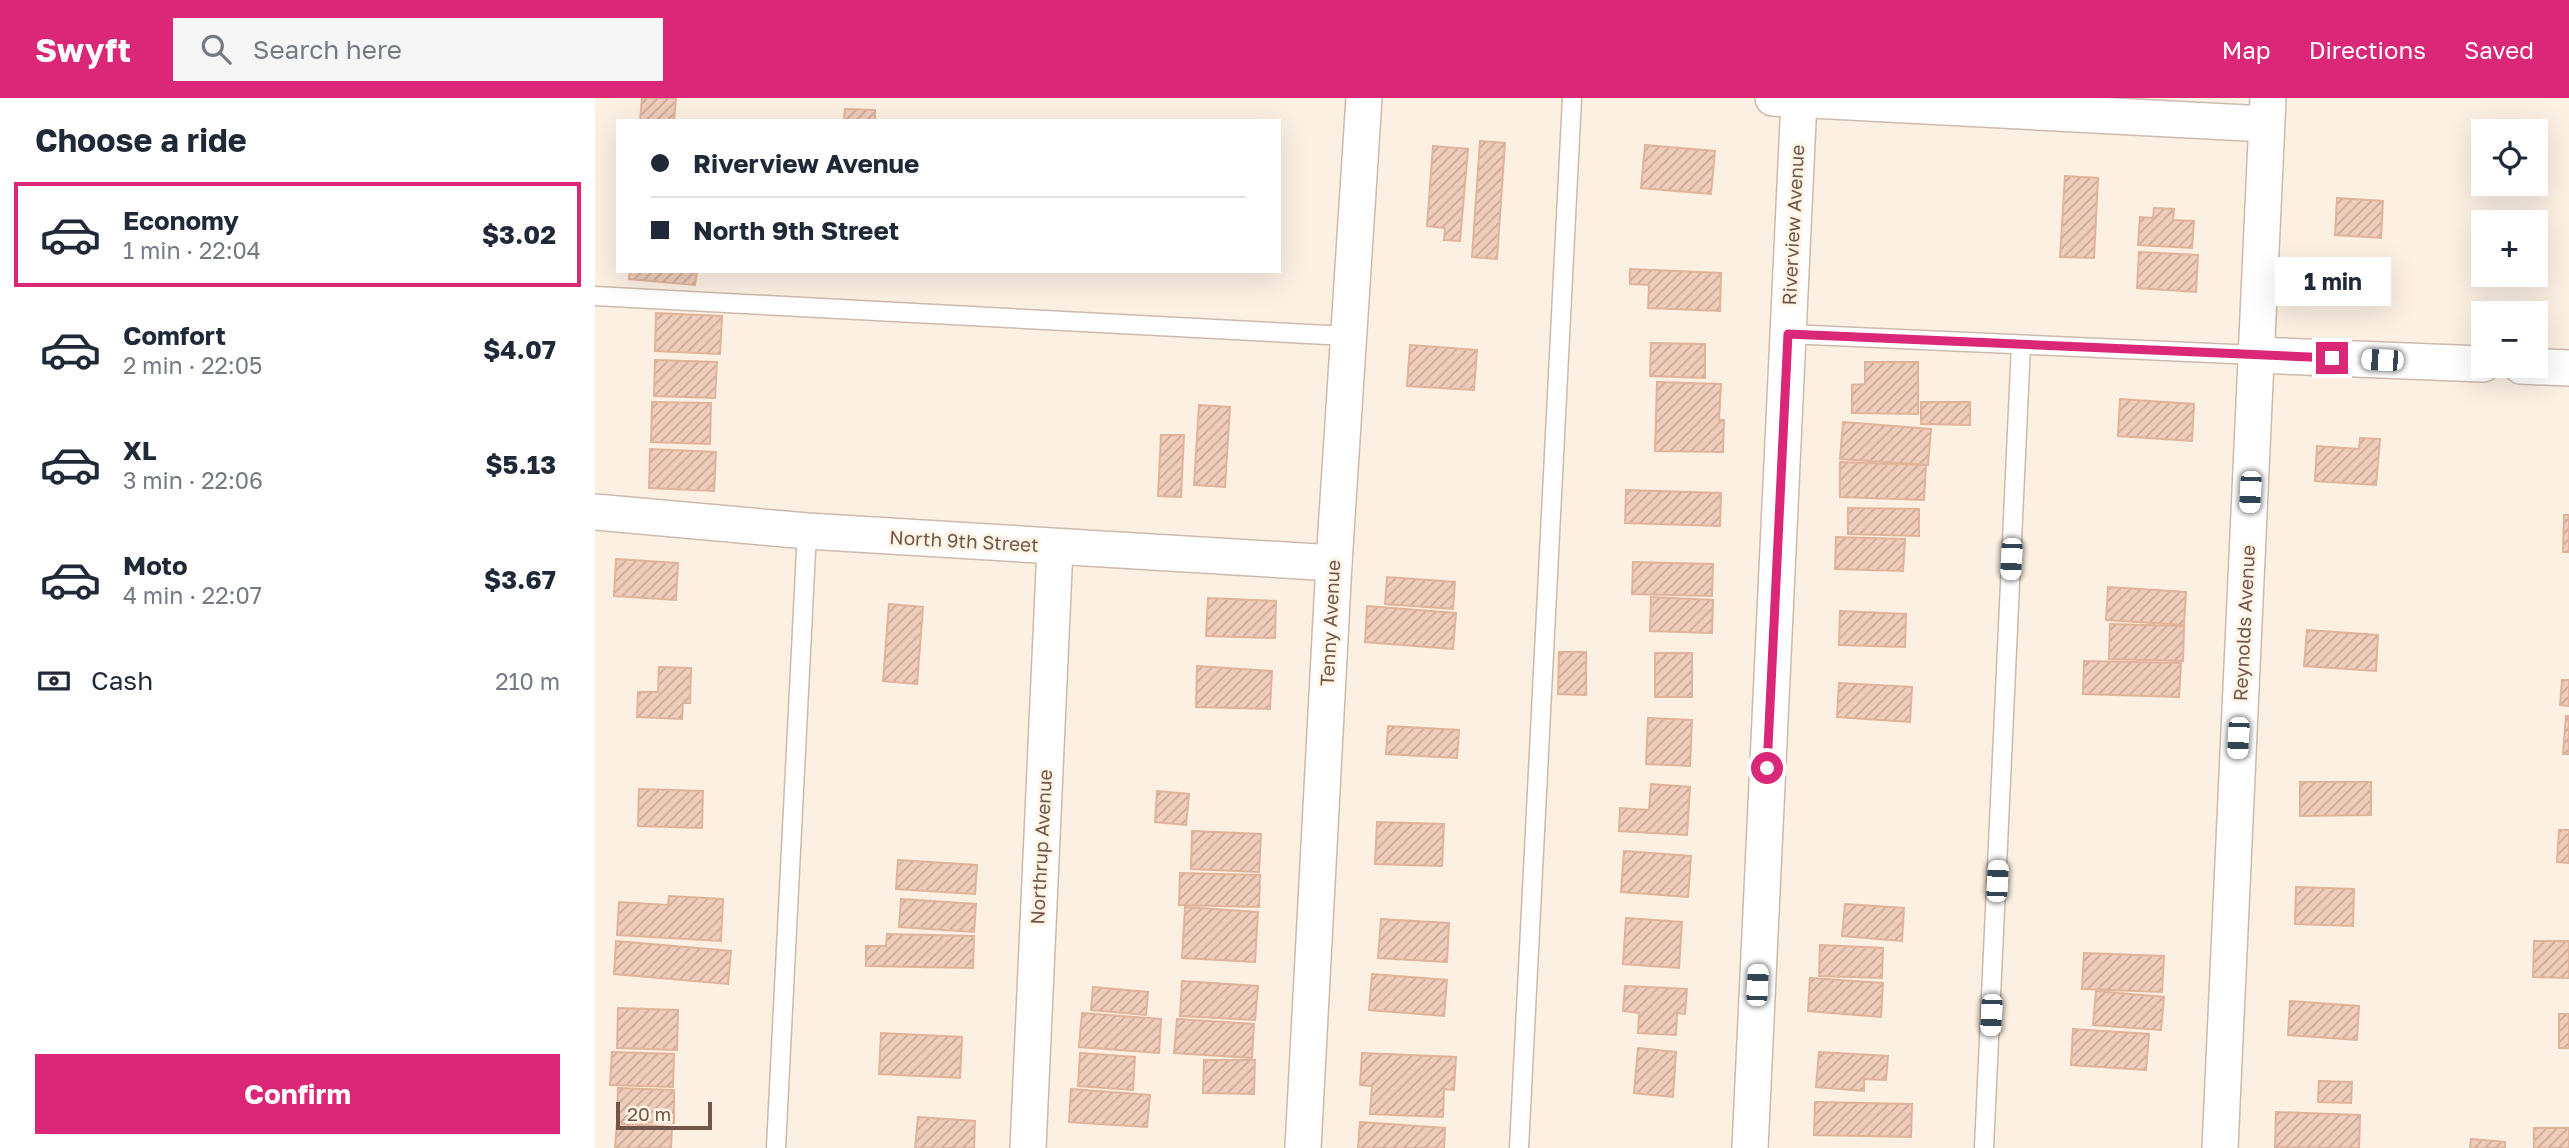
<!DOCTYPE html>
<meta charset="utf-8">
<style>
:root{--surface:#fff;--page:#f6f6f7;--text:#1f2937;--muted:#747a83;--line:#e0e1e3;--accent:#db2777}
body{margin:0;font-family:"Golos Text",sans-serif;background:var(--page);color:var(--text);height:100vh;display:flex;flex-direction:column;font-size:26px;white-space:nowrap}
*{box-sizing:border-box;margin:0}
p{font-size:23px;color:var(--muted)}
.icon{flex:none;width:38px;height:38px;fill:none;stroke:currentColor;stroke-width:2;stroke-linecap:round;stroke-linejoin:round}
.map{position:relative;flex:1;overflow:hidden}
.drawer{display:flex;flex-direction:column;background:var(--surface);width:595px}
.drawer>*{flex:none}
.hud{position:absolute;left:21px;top:21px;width:665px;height:154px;border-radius:0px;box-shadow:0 7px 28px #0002;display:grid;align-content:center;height:154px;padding:0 35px;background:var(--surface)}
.buttons{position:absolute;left:1876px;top:21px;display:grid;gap:14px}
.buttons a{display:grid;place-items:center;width:77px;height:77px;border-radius:0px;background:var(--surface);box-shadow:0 7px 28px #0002;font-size:35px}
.scale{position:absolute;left:21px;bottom:18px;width:96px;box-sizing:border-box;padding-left:7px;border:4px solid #725649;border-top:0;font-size:19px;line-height:24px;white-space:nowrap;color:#725649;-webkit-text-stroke:5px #fff5e7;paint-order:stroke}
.end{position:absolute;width:32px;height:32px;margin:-16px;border:9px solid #db2777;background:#fff;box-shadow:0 0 0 4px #fff}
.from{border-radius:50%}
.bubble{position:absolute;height:49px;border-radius:0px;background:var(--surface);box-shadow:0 7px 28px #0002;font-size:23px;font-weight:700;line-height:49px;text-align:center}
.car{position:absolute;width:21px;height:42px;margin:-21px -10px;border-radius:9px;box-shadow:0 0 5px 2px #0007;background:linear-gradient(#fff 24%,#345 0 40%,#fff 0 76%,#345 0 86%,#fff 0)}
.hud b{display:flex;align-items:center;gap:24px;height:66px;font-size:26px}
.hud b+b{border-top:2px solid var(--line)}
.hud i{width:18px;height:18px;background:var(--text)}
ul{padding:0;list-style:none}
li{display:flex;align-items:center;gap:21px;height:105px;margin:0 14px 10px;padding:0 21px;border:4px solid transparent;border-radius:0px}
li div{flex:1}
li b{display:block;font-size:26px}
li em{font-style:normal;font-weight:700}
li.selected{border-color:var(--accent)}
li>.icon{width:63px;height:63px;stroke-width:1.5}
h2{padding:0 35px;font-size:32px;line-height:84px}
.pay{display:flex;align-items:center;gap:18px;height:77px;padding:0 35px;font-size:26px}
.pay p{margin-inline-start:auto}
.primary-button{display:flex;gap:14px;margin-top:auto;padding:14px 35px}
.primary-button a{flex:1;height:80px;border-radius:0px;background:var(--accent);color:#fff;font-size:28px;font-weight:700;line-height:80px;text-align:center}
header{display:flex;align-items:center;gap:42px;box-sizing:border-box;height:98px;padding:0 35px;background:var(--accent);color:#fff}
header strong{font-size:33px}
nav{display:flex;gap:38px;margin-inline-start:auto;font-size:24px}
.search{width:490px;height:63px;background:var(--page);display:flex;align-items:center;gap:18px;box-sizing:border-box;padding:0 24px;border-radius:0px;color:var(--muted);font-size:26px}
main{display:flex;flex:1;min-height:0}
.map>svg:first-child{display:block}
</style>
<header>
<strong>Swyft</strong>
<div class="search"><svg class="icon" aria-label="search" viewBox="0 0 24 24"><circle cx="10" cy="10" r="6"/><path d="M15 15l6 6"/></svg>Search here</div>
<nav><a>Map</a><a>Directions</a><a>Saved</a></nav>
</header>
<main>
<section class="drawer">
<h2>Choose a ride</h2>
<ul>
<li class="selected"><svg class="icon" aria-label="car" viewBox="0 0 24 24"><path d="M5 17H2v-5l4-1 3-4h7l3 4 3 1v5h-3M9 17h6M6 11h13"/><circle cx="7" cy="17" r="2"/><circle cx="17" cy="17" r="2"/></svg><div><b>Economy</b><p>1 min · 22:04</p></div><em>$3.02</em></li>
<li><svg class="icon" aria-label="car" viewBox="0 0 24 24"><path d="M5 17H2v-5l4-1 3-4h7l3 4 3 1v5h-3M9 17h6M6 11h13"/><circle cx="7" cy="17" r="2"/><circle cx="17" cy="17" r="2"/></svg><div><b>Comfort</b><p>2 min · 22:05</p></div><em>$4.07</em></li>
<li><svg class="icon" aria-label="car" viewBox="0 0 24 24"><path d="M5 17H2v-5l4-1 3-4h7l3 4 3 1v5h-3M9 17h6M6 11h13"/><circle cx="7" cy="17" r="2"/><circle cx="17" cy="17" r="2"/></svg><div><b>XL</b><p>3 min · 22:06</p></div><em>$5.13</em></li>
<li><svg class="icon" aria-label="car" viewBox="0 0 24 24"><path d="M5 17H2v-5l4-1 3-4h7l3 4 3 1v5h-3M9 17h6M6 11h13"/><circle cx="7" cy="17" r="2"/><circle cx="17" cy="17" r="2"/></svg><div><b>Moto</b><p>4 min · 22:07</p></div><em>$3.67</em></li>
</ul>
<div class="pay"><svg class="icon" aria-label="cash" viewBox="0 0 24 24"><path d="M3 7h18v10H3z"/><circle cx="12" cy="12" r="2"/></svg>Cash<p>210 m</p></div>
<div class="primary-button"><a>Confirm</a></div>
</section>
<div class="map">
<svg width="1974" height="1050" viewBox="0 0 1974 1050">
<defs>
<pattern id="building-hatch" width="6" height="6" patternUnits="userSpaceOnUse" patternTransform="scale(1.75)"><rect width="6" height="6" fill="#f0cdba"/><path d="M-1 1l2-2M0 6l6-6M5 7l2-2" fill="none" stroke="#c7a999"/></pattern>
</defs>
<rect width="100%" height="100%" fill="#fbf0e2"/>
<!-- building -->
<g fill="url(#building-hatch)" stroke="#e2b39b" stroke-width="2">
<path d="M47 0H81L79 23H45Z"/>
<path d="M250 11 280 12V23H249Z"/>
<path d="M885 43 910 45 902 161 877 159Z"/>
<path d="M1050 47 1120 53 1116 96 1046 90Z"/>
<path d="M838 48 873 51 865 143 849 142 850 130 832 128Z"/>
<path d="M1470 78 1503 80 1499 160 1465 159Z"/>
<path d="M1742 100 1788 103 1786 140 1740 137Z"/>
<path d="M1559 110 1579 111 1578 122 1599 123 1597 150 1543 147 1545 119 1558 120Z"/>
<path d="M1544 154 1603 157 1601 194 1542 190Z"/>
<path d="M1035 171 1126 175 1125 213 1053 210 1054 187 1035 186Z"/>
<path d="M35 173H102L100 187 34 181Z"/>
<path d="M61 215 127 218 125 256 60 253Z"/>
<path d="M1056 245 1110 246V280L1055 278Z"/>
<path d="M815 247 882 252 879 292 812 288Z"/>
<path d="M60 262 122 264 120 300 59 298Z"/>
<path d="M1270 264H1323V316L1257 315V287L1270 286Z"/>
<path d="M1062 284 1126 286 1124 322H1129L1128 354 1060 353Z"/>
<path d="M1525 301 1599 306 1597 343 1523 338Z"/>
<path d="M57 304 116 305 115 346 56 344Z"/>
<path d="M1326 304H1375V327L1326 326Z"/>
<path d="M604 307 635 309 630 389 599 387Z"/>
<path d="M1248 324 1336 331 1333 367 1245 361Z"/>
<path d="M566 337H589L586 399 563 398Z"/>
<path d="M1765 340 1785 341 1781 387 1720 383 1722 348 1764 351Z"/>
<path d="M55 351 121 354 119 393 54 390Z"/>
<path d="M1245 364 1331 367 1329 402 1245 399Z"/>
<path d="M1031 392 1126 395 1125 428 1030 425Z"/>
<path d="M1253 410 1324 411V438L1253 436Z"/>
<path d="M1969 417H1974V454H1968Z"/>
<path d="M1241 439 1310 441 1308 473 1240 471Z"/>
<path d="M21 461 83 465 81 502 19 498Z"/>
<path d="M1038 464 1118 466 1117 498 1037 496Z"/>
<path d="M792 479 860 484 858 511 790 506Z"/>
<path d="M1513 489 1591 494 1589 527 1511 522Z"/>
<path d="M1056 499 1118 502 1117 535 1055 533Z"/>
<path d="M613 500 681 503 680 540 611 538Z"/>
<path d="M294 506 328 509 322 586 288 583Z"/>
<path d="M772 508 861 515 858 551 770 544Z"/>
<path d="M1245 513 1311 516 1310 549 1244 547Z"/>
<path d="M1515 526 1589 528 1588 563 1514 561Z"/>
<path d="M1712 532 1783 537 1781 573 1709 568Z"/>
<path d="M964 554H991V597L963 596Z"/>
<rect x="1060" y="555" width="37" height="44"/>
<path d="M1489 563 1586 565 1584 599 1488 596Z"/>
<path d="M602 568 677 573 675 611 601 609Z"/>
<path d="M64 569 96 570 95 605H88L87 621 42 619 43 594H63Z"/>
<path d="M1967 582H1974V608L1965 607Z"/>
<path d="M1244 585 1317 589 1315 624 1242 619Z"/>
<path d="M1971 618H1974V656H1968Z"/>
<path d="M1053 620 1097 622 1095 668 1051 666Z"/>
<path d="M793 628 864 632 862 660 791 656Z"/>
<path d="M1705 684H1776V717L1705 718Z"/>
<path d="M1056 686 1095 689 1092 737 1024 733 1025 710 1054 712Z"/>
<path d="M44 691 108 693 107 730 43 728Z"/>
<path d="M562 693 594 696 591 727 560 724Z"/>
<path d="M782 724 849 726 847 768 780 766Z"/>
<path d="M1964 732H1974V765L1962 764Z"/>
<path d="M597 733 666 736 664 774 596 771Z"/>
<path d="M1029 753 1096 758 1093 799 1026 794Z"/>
<path d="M303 762 382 767 380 796 301 791Z"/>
<path d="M585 775 665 777 664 809 584 807Z"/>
<path d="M1701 789 1759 791 1758 828 1700 826Z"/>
<path d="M74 798 128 801 126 843 22 837 24 804 73 807Z"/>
<path d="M306 801 381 806 379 834 304 829Z"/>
<path d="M1250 806 1309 810 1307 843 1247 838Z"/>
<path d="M590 809 663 814 660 864 587 860Z"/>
<path d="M1031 820 1087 824 1084 870 1028 866Z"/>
<path d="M786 821 854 825 852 864 783 860Z"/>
<path d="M292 836 379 838 378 870 271 868V848H291Z"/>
<path d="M21 843 136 853 133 886 19 876Z"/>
<path d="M1939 843H1974V880L1938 879Z"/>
<path d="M1225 847 1288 850 1287 880 1224 878Z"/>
<path d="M1489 855 1569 858 1567 894 1487 891Z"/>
<path d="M777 876 852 882 849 918 774 912Z"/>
<path d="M1215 880 1288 885 1286 919 1213 913Z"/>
<path d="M587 883 663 888 660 922 585 918Z"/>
<path d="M1030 888 1092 891 1090 916 1082 915 1081 937 1043 935 1044 915 1028 913Z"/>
<path d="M498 889 553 894 551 917 496 912Z"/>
<path d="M1501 893 1569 899 1566 932 1498 927Z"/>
<path d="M1695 903 1764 908 1762 942 1693 937Z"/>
<path d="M23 910 83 912 82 952 22 950Z"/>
<path d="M487 915 566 921 564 955 484 949Z"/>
<rect x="1964" y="916" width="10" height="34"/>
<path d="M582 921 659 926 657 960 579 955Z"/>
<path d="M1478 931 1554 936 1551 972 1476 967Z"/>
<path d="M286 935 367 939 365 980 284 976Z"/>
<path d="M1043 950 1081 954 1078 999 1039 995Z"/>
<path d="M17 954 79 956 78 989 15 987Z"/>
<path d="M1224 954 1293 958 1291 982 1269 981V993L1221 989Z"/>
<path d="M485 955 540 959 538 992 483 988Z"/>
<path d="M767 955 861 959 859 992 849 991 848 1019 775 1016 777 988 765 987Z"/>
<path d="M609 962H660L659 996 608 995Z"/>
<path d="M1724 983 1757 984 1756 1005 1723 1004Z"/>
<path d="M23 990 79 992V1025L22 1024Z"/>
<path d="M476 991 555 997 552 1029 474 1024Z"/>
<path d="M1220 1004 1317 1006 1316 1039 1219 1037Z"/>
<path d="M1681 1014 1765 1017 1764 1050 1680 1049Z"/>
<path d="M323 1019 380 1023 379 1050H320Z"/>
<path d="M765 1024 850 1030 849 1050H763Z"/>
<path d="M22 1025 77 1029 76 1050H20Z"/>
<rect x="1939" y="1030" width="35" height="20"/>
<path d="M1876 1041 1910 1044V1050H1875Z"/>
</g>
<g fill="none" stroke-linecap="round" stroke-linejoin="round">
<defs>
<g id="lane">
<path d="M0 198 752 238"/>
<path d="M1193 236 1661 257"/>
<path d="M181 1050 212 433"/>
<path d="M924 1050 977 0"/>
<path d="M1389 1050 1426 247"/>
</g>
<g id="street">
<path d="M1178 0 1671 26"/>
<path d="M1661 257 1888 266"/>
<path d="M1926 268 1974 270"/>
<path d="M0 414 212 433 739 465"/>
<path d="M433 1050 460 449"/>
<path d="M708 1050 739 465 769 0"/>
<path d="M1155 1050 1204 2"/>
<path d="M1625 1050 1673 0"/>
</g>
</defs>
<!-- lane casing -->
<use href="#lane" stroke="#cebaac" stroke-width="21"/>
<!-- street casing -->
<use href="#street" stroke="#cebaac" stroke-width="38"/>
<!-- lane -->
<use href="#lane" stroke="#fff" stroke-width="18"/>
<!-- street -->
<use href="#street" stroke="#fff" stroke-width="35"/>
</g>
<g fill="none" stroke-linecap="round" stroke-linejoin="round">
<!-- route -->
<path stroke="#db2777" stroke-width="9" d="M1172 670 1193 236 1737 260"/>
</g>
<g text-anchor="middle" stroke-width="6" stroke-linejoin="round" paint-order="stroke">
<!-- street labels -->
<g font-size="19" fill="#725649" stroke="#fff5e7">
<text transform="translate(1198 127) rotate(-87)" y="7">Riverview Avenue</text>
<text transform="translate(369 443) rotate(3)" y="7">North 9th Street</text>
<text transform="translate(735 525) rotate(-87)" y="7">Tenny Avenue</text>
<text transform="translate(1649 525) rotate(-87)" y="7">Reynolds Avenue</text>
<text transform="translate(446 749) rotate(-87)" y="7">Northrup Avenue</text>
</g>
</g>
</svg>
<div class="buttons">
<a><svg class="icon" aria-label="locate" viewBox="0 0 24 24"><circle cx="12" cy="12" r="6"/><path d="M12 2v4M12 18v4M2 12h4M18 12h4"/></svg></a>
<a>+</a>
<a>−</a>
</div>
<div class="scale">20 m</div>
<i class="end from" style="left:1172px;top:670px"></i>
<i class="end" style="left:1737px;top:260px"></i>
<div class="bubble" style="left:1680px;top:159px;width:116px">1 min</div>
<i class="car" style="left:1787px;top:262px;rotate:272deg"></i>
<i class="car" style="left:1655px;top:394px;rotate:183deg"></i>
<i class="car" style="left:1416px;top:461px;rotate:183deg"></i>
<i class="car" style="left:1643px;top:640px;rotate:183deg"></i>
<i class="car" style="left:1402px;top:783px;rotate:3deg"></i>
<i class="car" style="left:1162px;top:887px;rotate:3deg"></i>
<i class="car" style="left:1396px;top:917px;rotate:183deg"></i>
<div class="hud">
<b><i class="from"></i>Riverview Avenue</b>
<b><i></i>North 9th Street</b>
</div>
</div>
</main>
